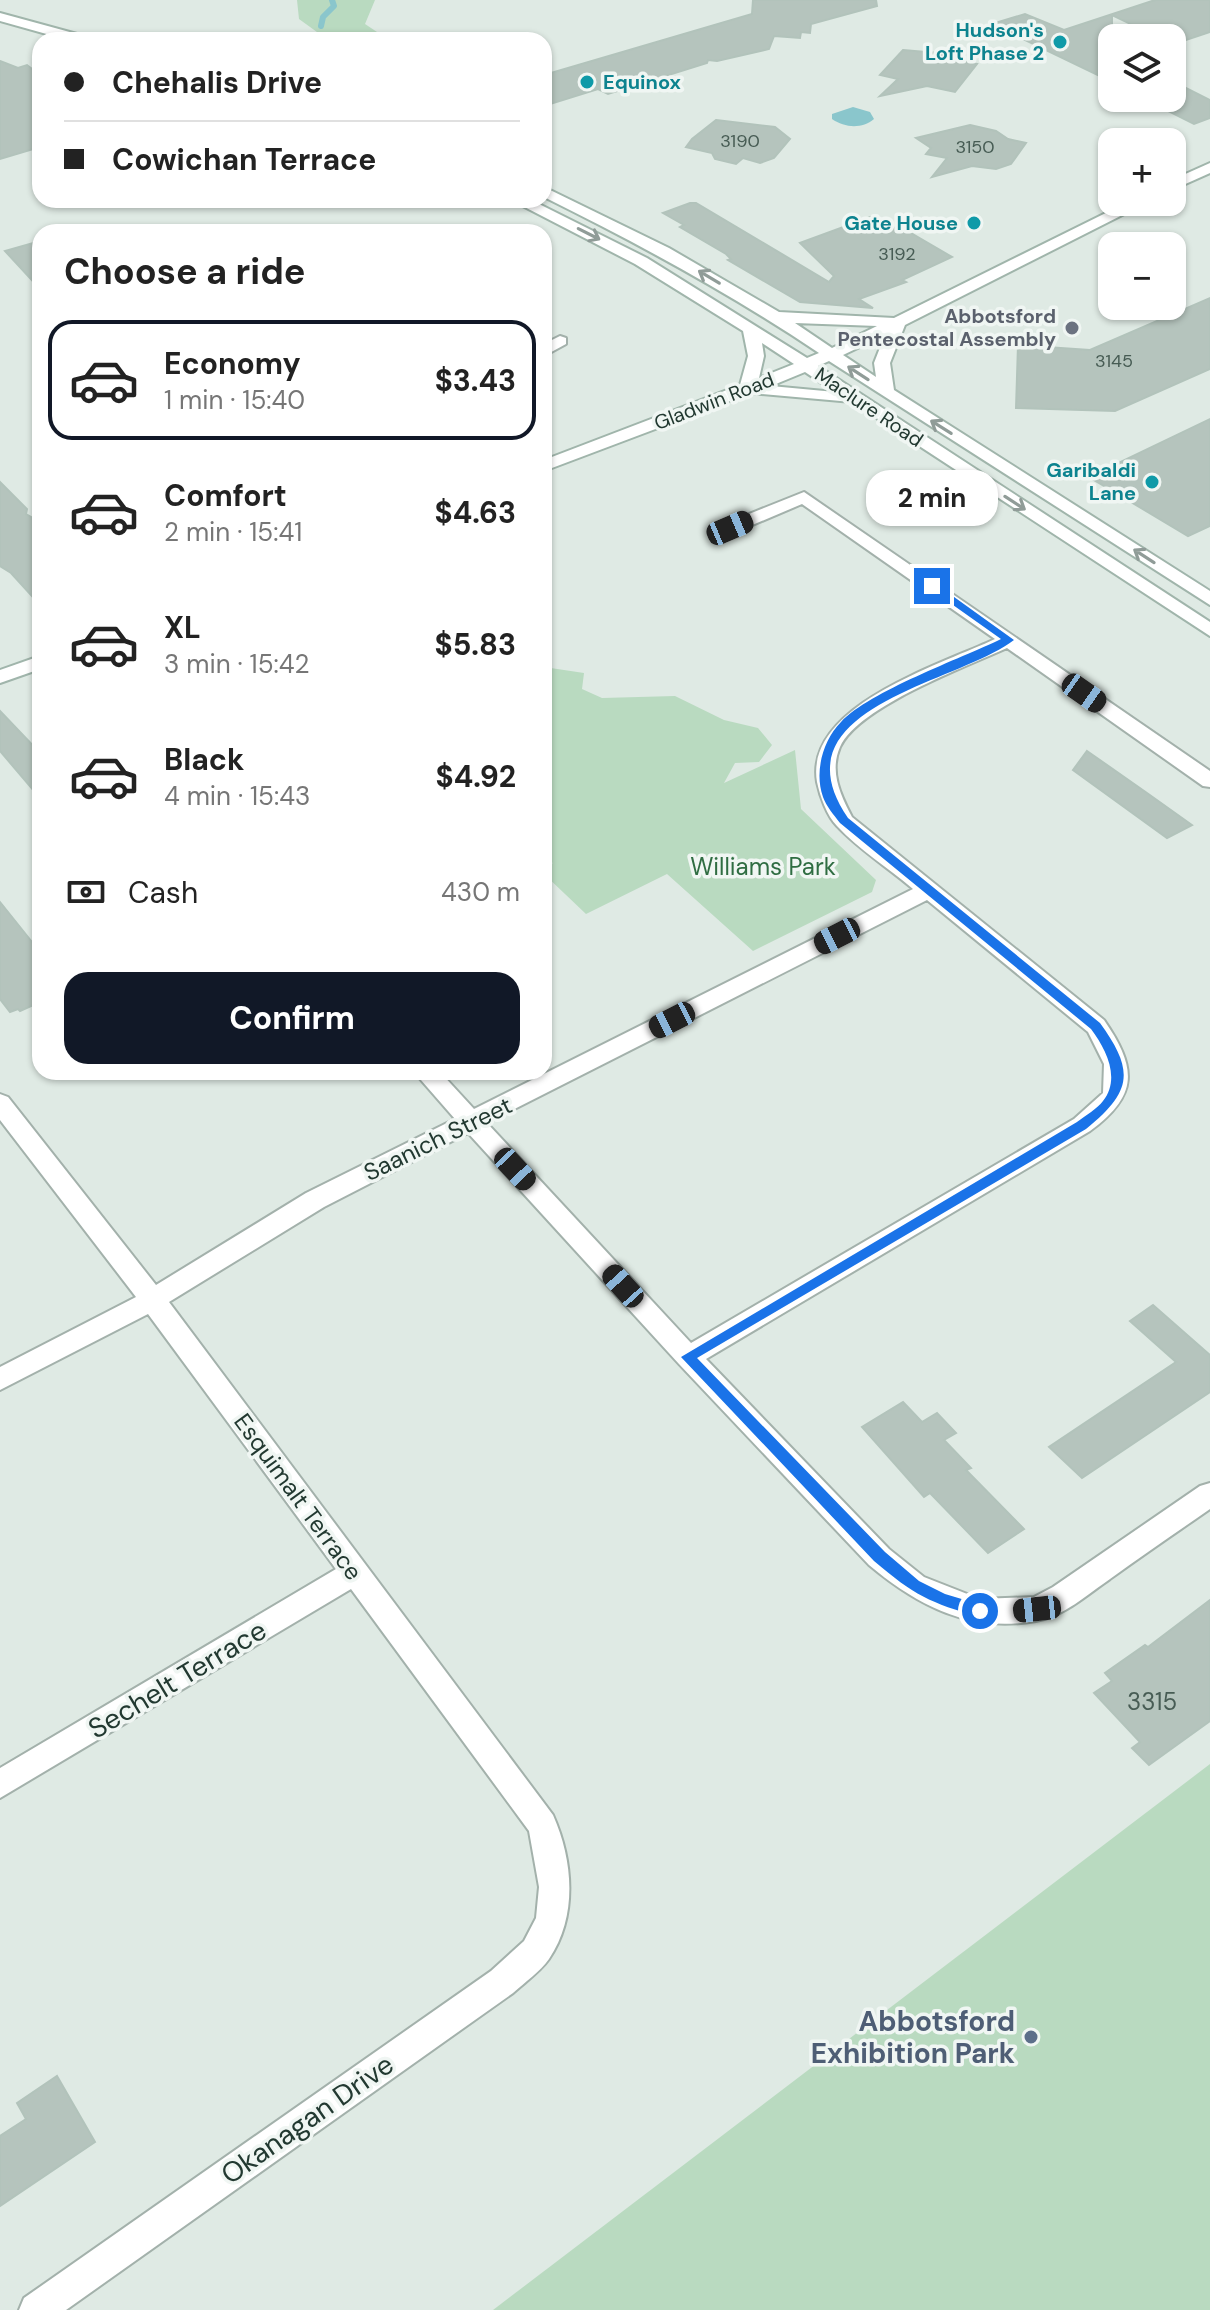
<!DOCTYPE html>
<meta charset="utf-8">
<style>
:root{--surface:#fff;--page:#f2f2f2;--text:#222;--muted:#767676;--line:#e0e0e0;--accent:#111827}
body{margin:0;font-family:"DM Sans",sans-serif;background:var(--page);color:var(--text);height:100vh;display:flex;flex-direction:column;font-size:30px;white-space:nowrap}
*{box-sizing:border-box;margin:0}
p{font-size:26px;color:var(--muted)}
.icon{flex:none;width:44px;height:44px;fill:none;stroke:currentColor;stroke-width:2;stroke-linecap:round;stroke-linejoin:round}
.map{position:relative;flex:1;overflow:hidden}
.drawer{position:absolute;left:32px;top:224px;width:520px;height:856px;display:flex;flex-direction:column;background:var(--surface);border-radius:24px;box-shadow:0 2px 6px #0004}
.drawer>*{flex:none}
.banner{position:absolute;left:32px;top:32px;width:520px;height:176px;border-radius:24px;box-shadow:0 2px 6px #0004;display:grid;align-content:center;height:176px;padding:0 32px;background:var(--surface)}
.tools{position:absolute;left:1098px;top:24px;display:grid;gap:16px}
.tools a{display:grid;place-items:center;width:88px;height:88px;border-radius:16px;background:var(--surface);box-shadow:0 2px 6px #0004;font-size:40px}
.end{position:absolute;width:36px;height:36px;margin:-18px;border:10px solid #1a73e8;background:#fff;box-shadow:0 0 0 4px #fff}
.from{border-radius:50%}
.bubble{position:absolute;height:56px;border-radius:24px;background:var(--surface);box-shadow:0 2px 6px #0004;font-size:26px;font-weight:700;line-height:56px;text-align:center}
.car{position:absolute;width:24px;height:48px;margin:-24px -12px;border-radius:10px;box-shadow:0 0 6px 2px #0007;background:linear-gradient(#222 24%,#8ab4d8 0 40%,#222 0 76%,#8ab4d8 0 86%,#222 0)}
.banner b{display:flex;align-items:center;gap:28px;height:76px;font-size:30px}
.banner b+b{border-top:2px solid var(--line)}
.banner i{width:20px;height:20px;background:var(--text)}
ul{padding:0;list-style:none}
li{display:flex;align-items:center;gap:24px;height:120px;margin:0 16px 12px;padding:0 16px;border:4px solid transparent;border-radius:24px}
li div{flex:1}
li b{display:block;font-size:30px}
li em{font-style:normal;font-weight:700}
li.current{border-color:var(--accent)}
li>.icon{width:72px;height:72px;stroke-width:1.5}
h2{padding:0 32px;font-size:36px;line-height:96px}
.pay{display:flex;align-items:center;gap:20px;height:88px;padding:0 32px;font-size:30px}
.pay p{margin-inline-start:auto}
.cta{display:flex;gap:16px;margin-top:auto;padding:16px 32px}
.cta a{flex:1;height:92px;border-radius:24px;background:var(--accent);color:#fff;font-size:32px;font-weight:700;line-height:92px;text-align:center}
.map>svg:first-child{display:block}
</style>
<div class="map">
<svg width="1210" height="2310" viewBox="0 0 1210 2310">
<rect width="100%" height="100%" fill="#dfeae4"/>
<!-- green -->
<g fill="#b9dac0">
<path d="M297 0H375L365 24 389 40H328L299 19Z"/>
<path d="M544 667 584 673 582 689 602 698 675 696 724 720 758 728 772 745 759 762 735 763 724 783 795 750 801 809 876 880 872 892 753 951 667 874 586 914 544 874V868L553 863 544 860Z"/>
<path d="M1210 1764V2310H493Z"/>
</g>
<!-- water -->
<path fill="#8ac6cc" d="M853 107 870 112 874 119C862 129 845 128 832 119V114Z"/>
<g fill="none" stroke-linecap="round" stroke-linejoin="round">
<!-- stream -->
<path stroke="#8ac6cc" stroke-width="6" d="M321 26 323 17 334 6 332 0"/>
</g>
<!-- building -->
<g fill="#b5c4bd" stroke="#b2c3bb" stroke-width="2">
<path d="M753 0H876L877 6 811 24 810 33 801 32 800 38 774 36 769 49 717 61 708 60 707 63 608 94 598 89 544 106V75L752 14Z"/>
<path d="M1155 0H1210V32L1174 44 1172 38H1160L1112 15V82L992 24 1025 14 1064 30Z"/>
<path d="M903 50 949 54 955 60 977 64 955 92 927 86 880 96 898 79 880 75Z"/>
<path d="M0 61 18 68 27 65 40 75V147L0 159Z"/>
<path d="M1172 81 1210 100V118L1194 124 1164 109 1172 106Z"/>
<path d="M716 120 775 127 790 139 774 158 760 163 743 158 736 164 715 159 712 153 686 147 692 139Z"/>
<path d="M970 125 996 131 1008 139 1026 143 1011 164 996 169 972 166 932 177 947 158 926 154 931 148 916 138Z"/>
<path d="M690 203H696L829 282 834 276 800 243 873 216 894 228 899 226 952 257 902 280 906 282 859 299 873 308 800 302 728 260 731 259 726 254 680 227 684 225 663 213Z"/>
<path d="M40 241V289L5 251Z"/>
<path d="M1210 298V369L1115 411 1016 408 1018 345 1090 350Z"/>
<path d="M1210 419V526L1188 536 1089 477Z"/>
<path d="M0 482 27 509 26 514 40 522V605L11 573 0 566Z"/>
<path d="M0 711 40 753V798L0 751Z"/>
<path d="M1087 751 1147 793 1192 825 1167 838 1073 770Z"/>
<path d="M0 902 40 952V1002L20 1011 18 1009 10 1012 0 999Z"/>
<path d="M1153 1305 1210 1355V1392L1082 1478 1049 1447 1176 1362 1130 1321Z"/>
<path d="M903 1402 922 1422 937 1413 956 1433 944 1440 971 1468 966 1470 1024 1529 988 1553 930 1493 924 1497 862 1427Z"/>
<path d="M1210 1600V1721L1149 1765 1132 1748 1140 1742 1094 1693 1112 1681 1105 1673 1145 1645 1148 1647Z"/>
<path d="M57 2076 95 2142 0 2206V2136L26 2119 17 2103Z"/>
</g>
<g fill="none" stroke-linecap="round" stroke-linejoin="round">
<defs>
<g id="minor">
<path d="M560 336 566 338V344L544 356V344Z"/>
<path d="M804 492 1210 771V787L1203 786 1007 648C966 667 859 706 840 747 829 772 841 796 852 817L1104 1020C1137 1068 1139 1095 1090 1131L706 1359 889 1549 924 1577 980 1599 1034 1597 1053 1587 1200 1486 1210 1483V1509C1177 1532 1143 1555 1110 1579 1088 1594 1063 1617 1036 1621 970 1633 918 1606 869 1565L679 1364 468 1133 324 1207 169 1302 553 1815C573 1860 578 1916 549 1959 540 1972 525 1982 513 1993L66 2310H19L24 2298 491 1971 524 1941 536 1918 539 1887 529 1831 351 1589 0 1798V1768L336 1569 148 1314 0 1390V1367L136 1297 0 1120V1094L8 1097 156 1285 306 1193 455 1119 414 1072H440L474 1109 913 889C889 868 859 850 837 826 827 816 820 796 817 782 804 706 940 665 995 639L802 504 736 532 730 533 721 528 724 524ZM927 900 1088 1032 1104 1064 1103 1093 1074 1119 691 1343 487 1123Z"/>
</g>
<g id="secondary">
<path d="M0 13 88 37 90 40H68L0 21Z"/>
<path d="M1210 163V173L1172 190V180Z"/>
<path d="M544 187 669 248 779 312 894 318 1128 202H1148L905 325 890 363 894 390 1210 591V605L829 361 818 366 1210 622V636L852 402 751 393 544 471V460L740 385 748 356 743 331 635 264 511 200H531L647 258 807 358 819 353C731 294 639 244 544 197ZM795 323 877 326 832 348ZM885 335 874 363 876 377 843 355ZM762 343 794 364 759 378 764 356ZM805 372 835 392 771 386Z"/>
<path d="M40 656V669L0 683V670Z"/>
</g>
</defs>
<!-- minor casing -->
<use href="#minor" stroke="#a3b1ab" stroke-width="4"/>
<!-- secondary casing -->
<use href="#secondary" stroke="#a0b5ab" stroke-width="4"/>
<!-- minor -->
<use href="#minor" fill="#fff" fill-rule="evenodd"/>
<!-- secondary -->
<use href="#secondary" fill="#fff" fill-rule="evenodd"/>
</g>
<!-- one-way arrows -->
<defs><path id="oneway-shaft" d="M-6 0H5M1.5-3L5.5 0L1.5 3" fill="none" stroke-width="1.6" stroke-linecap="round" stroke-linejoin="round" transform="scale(2)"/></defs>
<g stroke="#909c98">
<use href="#oneway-shaft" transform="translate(589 234) rotate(27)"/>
<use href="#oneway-shaft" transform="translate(709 277) rotate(-149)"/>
<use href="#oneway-shaft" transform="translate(858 373) rotate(-147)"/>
<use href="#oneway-shaft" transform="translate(941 427) rotate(-148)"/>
<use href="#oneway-shaft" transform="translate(1015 503) rotate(33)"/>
<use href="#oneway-shaft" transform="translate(1144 556) rotate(-147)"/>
</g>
<!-- route -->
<path fill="#1a73e8" d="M929 584H936L1014 640C957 684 772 707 848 818L1100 1023C1135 1071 1132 1092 1086 1129L697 1358 885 1552 919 1581 945 1594 985 1606 987 1611 980 1617C930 1603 914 1595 874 1561L681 1357 1077 1122C1085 1116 1097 1109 1103 1101 1121 1078 1106 1049 1091 1029L840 823C834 815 826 806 823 797 814 772 823 740 841 722 870 691 960 659 1001 639L929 588Z"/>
<!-- markers -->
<g fill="#0f9aa8" stroke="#f0f6f3" stroke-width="3">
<circle cx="1060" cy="42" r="8"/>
<circle cx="587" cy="82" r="8"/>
<circle cx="974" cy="223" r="8"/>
<circle cx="1152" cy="482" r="8"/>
</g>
<circle fill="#6b7280" stroke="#f0f6f3" stroke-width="3" cx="1072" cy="328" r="8"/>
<circle fill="#5c6f8a" stroke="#f0f6f3" stroke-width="3" cx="1031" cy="2037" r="8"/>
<g text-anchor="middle" stroke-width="7" stroke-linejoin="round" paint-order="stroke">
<!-- far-number labels -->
<g font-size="18" fill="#475c54">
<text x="740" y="147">3190</text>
<text x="975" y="153">3150</text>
<text x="897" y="260">3192</text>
<text x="1114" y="367">3145</text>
</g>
<!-- far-culture labels -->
<g font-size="20" font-weight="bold" fill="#0d838f" stroke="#f0f6f3" text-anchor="end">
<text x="1044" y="37">Hudson's<tspan x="1044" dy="23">Loft Phase 2</tspan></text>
<text x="603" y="89" text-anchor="start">Equinox</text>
<text x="958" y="230">Gate House</text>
<text x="1136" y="477">Garibaldi<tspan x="1136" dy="23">Lane</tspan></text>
</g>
<!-- far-worship labels -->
<g font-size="20" font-weight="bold" fill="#5b616d" stroke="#f0f6f3" text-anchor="end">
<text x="1056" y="323">Abbotsford<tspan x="1056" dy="23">Pentecostal Assembly</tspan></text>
</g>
<!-- far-street labels -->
<g font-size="20" fill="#223931" stroke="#f0f6f3">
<text transform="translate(714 401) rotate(-21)" y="7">Gladwin Road</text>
<text transform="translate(869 407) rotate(34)" y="7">Maclure Road</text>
</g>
<!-- park labels -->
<g font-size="24" fill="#2f6d42" stroke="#f0f6f3">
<text x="763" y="875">Williams Park</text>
</g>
<!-- street labels -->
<g font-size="24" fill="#223931" stroke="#f0f6f3">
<text transform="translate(438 1139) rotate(-26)" y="8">Saanich Street</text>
<text transform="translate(298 1497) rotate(54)" y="8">Esquimalt Terrace</text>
</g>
<!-- near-number labels -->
<g font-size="24" fill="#475c54">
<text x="1152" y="1710">3315</text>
</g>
<!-- near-street labels -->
<g font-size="28" fill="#223931" stroke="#f0f6f3">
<text transform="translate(177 1679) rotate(-31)" y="10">Sechelt Terrace</text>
<text transform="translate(307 2119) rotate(-35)" y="10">Okanagan Drive</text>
</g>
<!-- near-service labels -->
<g font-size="28" font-weight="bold" fill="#4e5e75" stroke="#f0f6f3" text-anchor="end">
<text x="1015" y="2031">Abbotsford<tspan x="1015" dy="32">Exhibition Park</tspan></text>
</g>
</g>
</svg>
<div class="tools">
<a><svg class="icon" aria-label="layers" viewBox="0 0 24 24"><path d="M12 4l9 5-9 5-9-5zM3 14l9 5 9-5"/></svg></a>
<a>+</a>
<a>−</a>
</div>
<i class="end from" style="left:980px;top:1611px"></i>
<i class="end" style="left:932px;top:586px"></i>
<div class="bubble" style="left:866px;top:470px;width:132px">2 min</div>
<i class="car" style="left:730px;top:528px;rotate:67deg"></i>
<i class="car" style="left:1084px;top:693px;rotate:125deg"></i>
<i class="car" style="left:837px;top:936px;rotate:243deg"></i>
<i class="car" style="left:672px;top:1020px;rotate:243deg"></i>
<i class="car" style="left:515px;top:1169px;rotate:137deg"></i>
<i class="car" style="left:623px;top:1286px;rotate:318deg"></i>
<i class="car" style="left:1037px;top:1609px;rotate:264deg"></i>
<div class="banner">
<b><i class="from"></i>Chehalis Drive</b>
<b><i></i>Cowichan Terrace</b>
</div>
<section class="drawer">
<h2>Choose a ride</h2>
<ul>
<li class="current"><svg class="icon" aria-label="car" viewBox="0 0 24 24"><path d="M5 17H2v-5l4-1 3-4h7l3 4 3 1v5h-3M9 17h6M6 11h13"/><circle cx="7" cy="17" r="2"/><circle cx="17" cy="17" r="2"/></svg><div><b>Economy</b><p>1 min · 15:40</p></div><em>$3.43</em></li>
<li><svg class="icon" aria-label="car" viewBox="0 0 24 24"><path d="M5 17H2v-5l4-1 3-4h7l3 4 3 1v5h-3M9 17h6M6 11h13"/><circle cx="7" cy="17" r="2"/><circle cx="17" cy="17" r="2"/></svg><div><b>Comfort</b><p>2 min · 15:41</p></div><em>$4.63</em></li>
<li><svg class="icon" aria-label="car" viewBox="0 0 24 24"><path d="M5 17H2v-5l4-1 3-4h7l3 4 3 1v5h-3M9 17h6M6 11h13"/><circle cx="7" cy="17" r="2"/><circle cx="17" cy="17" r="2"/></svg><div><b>XL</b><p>3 min · 15:42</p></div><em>$5.83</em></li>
<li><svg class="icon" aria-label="car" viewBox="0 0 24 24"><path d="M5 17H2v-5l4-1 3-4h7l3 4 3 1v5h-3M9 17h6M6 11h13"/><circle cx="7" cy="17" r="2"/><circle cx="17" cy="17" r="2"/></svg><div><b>Black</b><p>4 min · 15:43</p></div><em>$4.92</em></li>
</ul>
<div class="pay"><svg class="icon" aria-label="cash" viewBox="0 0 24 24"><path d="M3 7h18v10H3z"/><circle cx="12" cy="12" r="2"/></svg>Cash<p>430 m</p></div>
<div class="cta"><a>Confirm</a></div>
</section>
</div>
